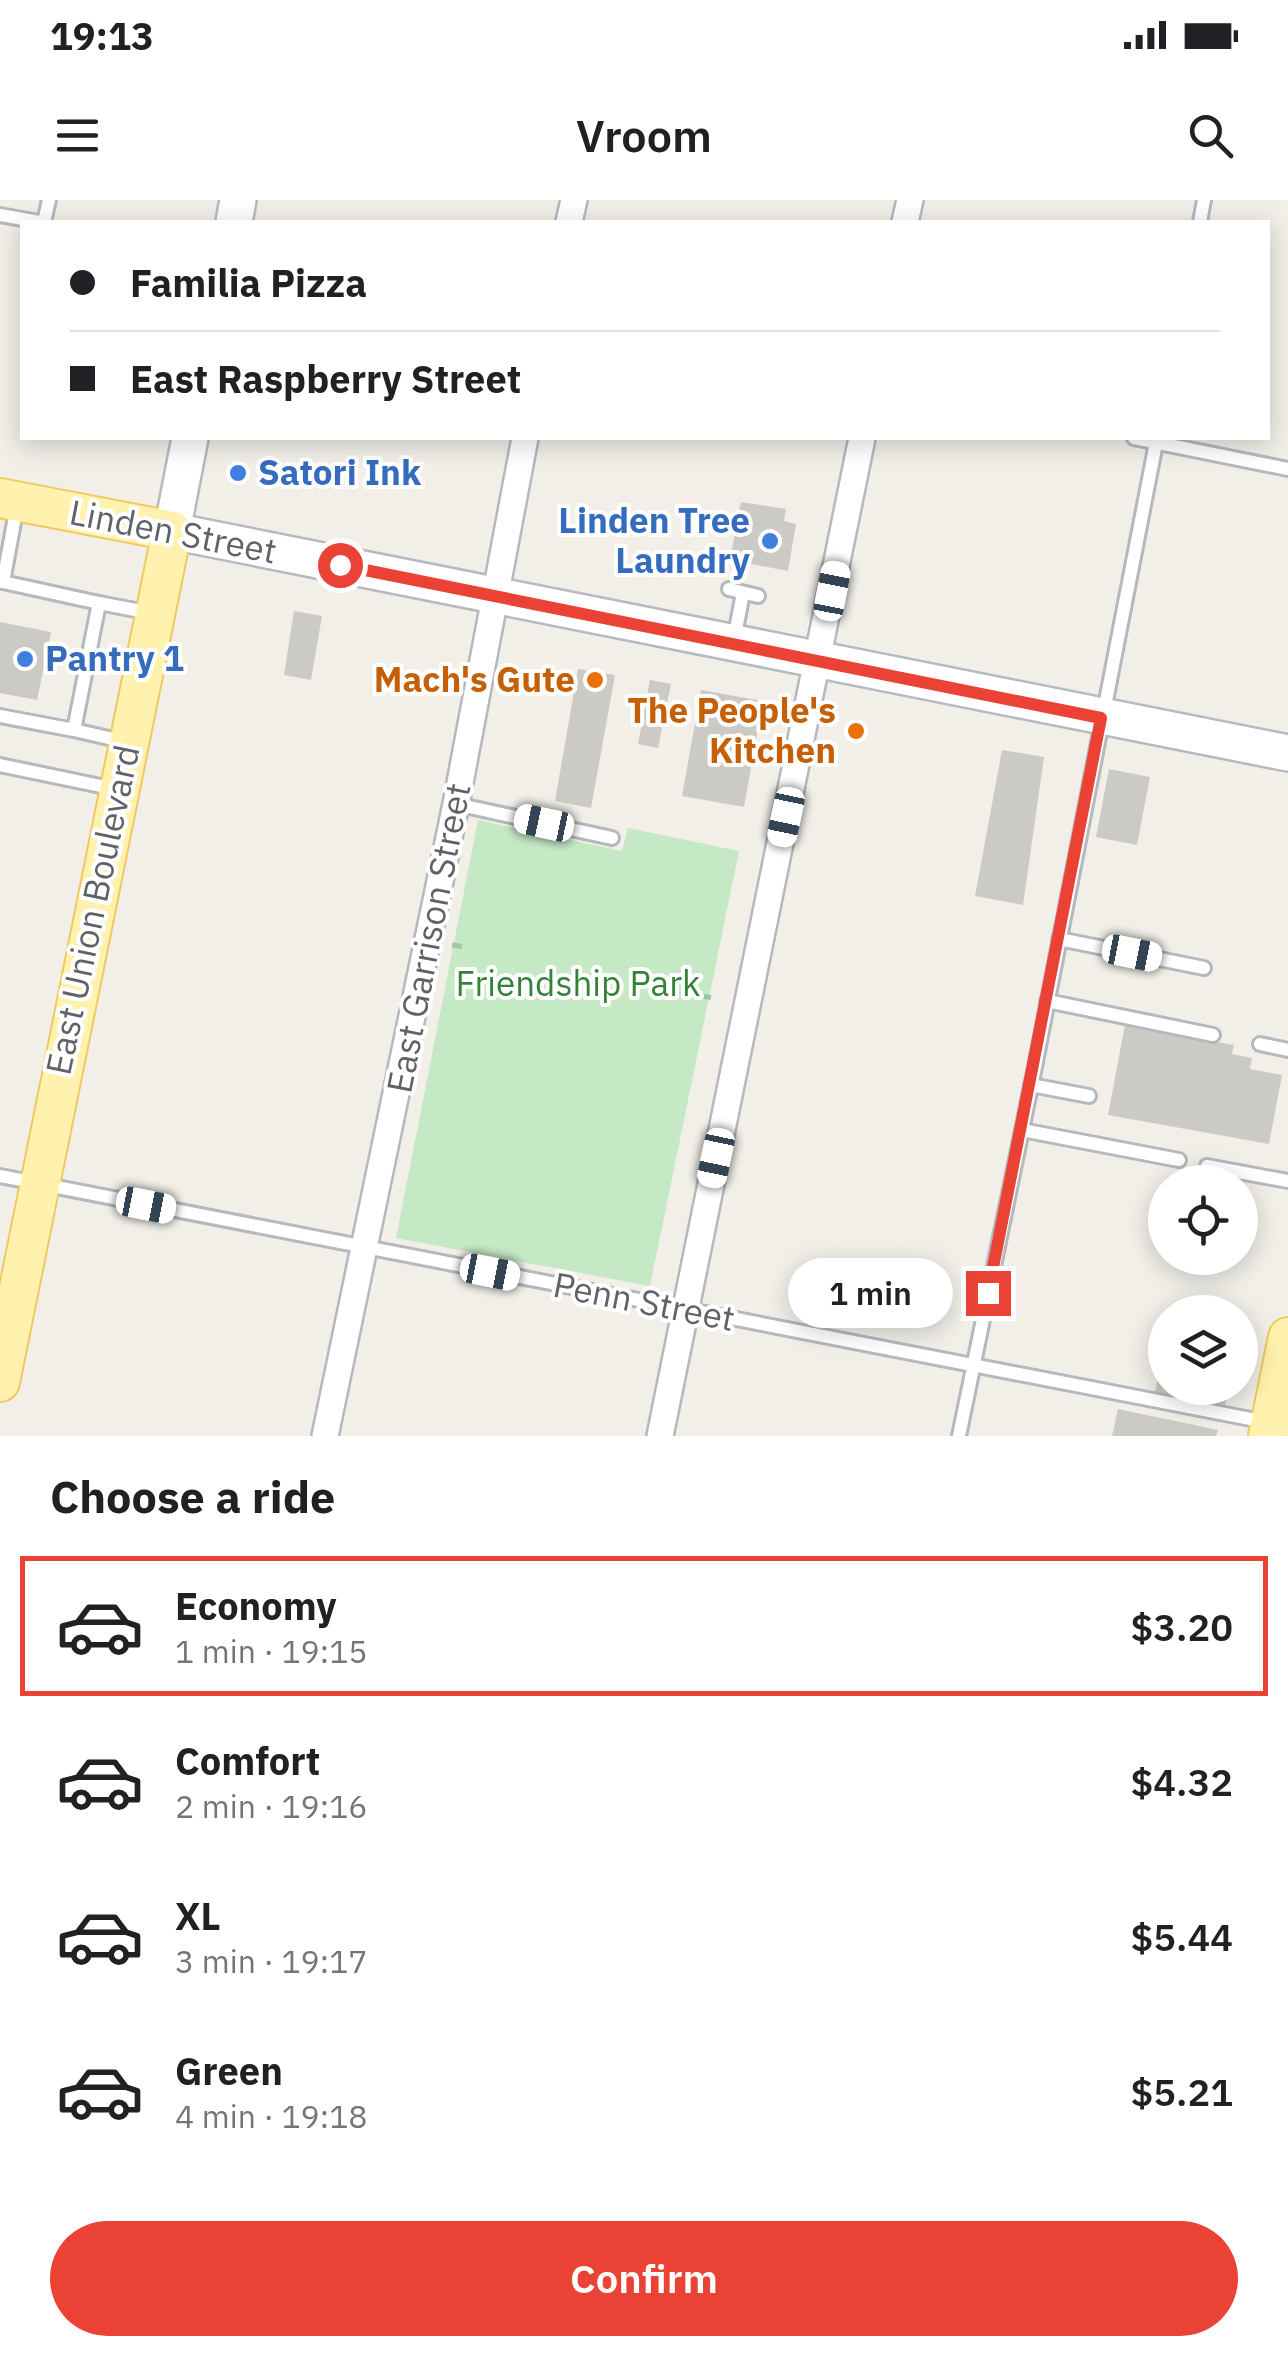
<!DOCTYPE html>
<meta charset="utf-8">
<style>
:root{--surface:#fff;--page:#f6f6f6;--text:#202124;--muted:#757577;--line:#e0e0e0;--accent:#ea4335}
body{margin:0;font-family:"IBM Plex Sans",sans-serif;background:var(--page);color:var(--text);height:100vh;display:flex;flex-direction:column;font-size:38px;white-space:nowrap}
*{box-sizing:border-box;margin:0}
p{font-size:32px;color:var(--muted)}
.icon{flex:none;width:55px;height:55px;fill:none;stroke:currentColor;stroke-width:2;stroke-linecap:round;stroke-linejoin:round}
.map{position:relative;height:1236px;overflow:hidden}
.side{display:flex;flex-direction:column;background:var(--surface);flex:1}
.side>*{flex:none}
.guide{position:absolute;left:20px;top:20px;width:1250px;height:220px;border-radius:0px;box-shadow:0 5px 25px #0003;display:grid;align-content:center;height:220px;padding:0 50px;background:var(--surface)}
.controls{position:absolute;left:1148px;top:965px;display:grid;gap:20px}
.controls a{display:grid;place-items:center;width:110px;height:110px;border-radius:50%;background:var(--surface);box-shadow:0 5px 25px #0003;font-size:50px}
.end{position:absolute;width:45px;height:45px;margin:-22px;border:12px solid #ea4335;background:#fff;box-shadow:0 0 0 5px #fff}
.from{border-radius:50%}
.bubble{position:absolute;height:70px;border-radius:35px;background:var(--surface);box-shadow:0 5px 25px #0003;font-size:32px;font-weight:600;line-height:70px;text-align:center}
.car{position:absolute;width:30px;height:60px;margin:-30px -15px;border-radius:12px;box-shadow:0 0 8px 2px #0007;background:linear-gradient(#fff 24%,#345 0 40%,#fff 0 76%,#345 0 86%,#fff 0)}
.guide b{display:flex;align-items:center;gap:35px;height:95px;font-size:38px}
.guide b+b{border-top:2px solid var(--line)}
.guide i{width:25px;height:25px;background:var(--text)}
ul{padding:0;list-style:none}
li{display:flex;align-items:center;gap:30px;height:140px;margin:0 20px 15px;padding:0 30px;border:5px solid transparent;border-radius:0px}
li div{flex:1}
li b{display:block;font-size:38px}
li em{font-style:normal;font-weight:600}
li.on{border-color:var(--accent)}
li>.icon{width:90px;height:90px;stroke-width:1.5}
h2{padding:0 50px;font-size:45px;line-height:120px}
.button{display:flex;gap:20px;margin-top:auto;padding:20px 50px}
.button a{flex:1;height:115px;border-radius:60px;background:var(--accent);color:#fff;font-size:40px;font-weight:600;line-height:115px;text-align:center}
.status{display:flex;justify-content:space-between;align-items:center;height:70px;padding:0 50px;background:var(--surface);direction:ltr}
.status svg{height:28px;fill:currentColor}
header{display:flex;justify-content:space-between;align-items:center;height:130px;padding:0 50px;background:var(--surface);font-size:45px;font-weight:600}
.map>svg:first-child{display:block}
</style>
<div class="status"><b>19:13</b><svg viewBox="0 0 49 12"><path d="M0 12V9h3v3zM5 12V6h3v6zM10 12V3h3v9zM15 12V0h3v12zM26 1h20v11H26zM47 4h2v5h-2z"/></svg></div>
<header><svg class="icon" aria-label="menu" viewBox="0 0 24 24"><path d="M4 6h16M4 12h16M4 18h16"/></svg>Vroom<svg class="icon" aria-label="search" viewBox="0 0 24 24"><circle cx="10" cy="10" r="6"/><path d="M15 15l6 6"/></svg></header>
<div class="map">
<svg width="1288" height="1236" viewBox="0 0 1288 1236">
<rect width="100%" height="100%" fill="#f1efe8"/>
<!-- green -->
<path fill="#c5e8c5" d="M478 620 622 651 628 628 739 651 650 1086 396 1038Z"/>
<!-- building -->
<g fill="#cccac5">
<path d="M741 302 786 309 784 321 796 324 788 371 730 360Z"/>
<path d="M294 411 322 416 311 480 284 475Z"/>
<path d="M0 422 51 432 37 500 0 493Z"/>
<path d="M578 469 615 475 591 608 555 601Z"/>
<path d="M650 480 671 484 658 548 638 544Z"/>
<path d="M701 490 763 501 744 607 682 596Z"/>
<path d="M1002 550 1044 557 1023 705 975 696Z"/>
<path d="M1109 569 1150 577 1137 645 1096 637Z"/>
<path d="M1125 825 1234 845 1232 854 1252 858 1250 869 1282 875 1269 944 1108 915Z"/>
<path d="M1163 1154 1165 1188H1229L1224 1211 1154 1196Z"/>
<path d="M1118 1209 1218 1230 1216 1236H1112Z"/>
</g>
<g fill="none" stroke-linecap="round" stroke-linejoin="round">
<defs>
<g id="lane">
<path d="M0 15 39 22"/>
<path d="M44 22 49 0"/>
<path d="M1200 22 1204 0"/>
<path d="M1134 238 1288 269"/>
<path d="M0 375 3 382 99 403 74 530 0 516"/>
<path d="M3 382 17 306"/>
<path d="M729 389 758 396"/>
<path d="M99 403 151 413"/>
<path d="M734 440 743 393"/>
<path d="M74 530 126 542"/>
<path d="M0 565 115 589"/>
<path d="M456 604 612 638"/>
<path d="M1059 739 1204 768"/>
<path d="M1047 801 1213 835"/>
<path d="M1260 844 1288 850"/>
<path d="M1031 885 1089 896"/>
<path d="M1022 930 1179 960"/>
<path d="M1207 966 1288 981"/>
<path d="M0 976 1266 1222"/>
<path d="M959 1236 1035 867 1157 238"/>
</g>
<g id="street">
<path d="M569 22 574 0"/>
<path d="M905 22 910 0"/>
<path d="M325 1236 456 604 525 238"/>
<path d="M660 1236 862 238"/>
</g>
<g id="secondary">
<path d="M234 22 238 0"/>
<path d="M190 238 172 331 1288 553"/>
</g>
<g id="primary">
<path d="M0 298 172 331 0 1182"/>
<path d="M1268 1236 1288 1137"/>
</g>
</defs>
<!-- lane casing -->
<use href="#lane" stroke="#b5b8bc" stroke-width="18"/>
<!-- street casing -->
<use href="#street" stroke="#b5b8bc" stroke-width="30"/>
<!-- secondary casing -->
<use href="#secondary" stroke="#b6babf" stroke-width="40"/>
<!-- primary casing -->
<use href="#primary" stroke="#f2c960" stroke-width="42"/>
<!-- path -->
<g stroke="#9cc7a9" stroke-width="5" stroke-dasharray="10 5" stroke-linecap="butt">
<path d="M452 745 465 747"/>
<path d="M701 796 714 798"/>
</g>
<!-- lane -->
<use href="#lane" stroke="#fff" stroke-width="12"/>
<!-- street -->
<use href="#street" stroke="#fff" stroke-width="25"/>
<!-- secondary -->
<use href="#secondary" stroke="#fff" stroke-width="35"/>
<!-- primary -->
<use href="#primary" stroke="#fff2af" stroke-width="38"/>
</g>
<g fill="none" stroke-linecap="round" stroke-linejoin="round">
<!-- route -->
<path stroke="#ea4335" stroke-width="12" d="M340 365 1101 518 988 1093"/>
</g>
<!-- markers -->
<g fill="#3f7fe0" stroke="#fff" stroke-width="4">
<circle cx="238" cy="273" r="10"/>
<circle cx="770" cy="341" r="10"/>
<circle cx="25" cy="459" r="10"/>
</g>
<g fill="#e8710a" stroke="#fff" stroke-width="4">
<circle cx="595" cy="480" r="10"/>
<circle cx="856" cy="531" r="10"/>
</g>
<g text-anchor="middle" stroke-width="8" stroke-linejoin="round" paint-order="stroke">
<!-- shop labels -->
<g font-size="35" font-weight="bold" fill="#366cbe" stroke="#fff" text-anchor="start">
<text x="258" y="285">Satori Ink</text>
<text x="750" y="333" text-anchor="end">Linden Tree<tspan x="750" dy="40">Laundry</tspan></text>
<text x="45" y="471">Pantry 1</text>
</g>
<!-- street labels -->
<g font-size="35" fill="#5f6368" stroke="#fff">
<text transform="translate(173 332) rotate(11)" y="12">Linden Street</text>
<text transform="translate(93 710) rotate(-78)" y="12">East Union Boulevard</text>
<text transform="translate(429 738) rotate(-79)" y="12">East Garrison Street</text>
<text transform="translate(644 1102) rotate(11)" y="12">Penn Street</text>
</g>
<!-- food labels -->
<g font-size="35" font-weight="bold" fill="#c56008" stroke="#fff" text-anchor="end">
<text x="575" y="492">Mach's Gute</text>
<text x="836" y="523">The People's<tspan x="836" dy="40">Kitchen</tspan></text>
</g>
<!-- park labels -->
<g font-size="35" fill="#348238" stroke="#fff">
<text x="578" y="796">Friendship Park</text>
</g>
</g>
</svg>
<div class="controls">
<a><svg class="icon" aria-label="locate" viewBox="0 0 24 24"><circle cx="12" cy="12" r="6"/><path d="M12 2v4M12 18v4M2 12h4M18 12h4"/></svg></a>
<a><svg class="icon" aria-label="layers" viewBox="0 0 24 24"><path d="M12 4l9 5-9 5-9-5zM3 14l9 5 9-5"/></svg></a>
</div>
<i class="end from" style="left:340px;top:365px"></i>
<i class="end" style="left:988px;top:1093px"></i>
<div class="bubble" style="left:788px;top:1058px;width:165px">1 min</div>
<i class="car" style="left:832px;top:391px;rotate:11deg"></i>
<i class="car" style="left:786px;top:617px;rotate:192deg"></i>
<i class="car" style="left:544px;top:623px;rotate:282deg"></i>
<i class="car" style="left:1132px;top:753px;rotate:101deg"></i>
<i class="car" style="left:716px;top:958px;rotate:192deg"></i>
<i class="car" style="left:146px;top:1005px;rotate:101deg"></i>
<i class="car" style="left:490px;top:1072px;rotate:101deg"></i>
<div class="guide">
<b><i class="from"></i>Familia Pizza</b>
<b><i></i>East Raspberry Street</b>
</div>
</div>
<section class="side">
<h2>Choose a ride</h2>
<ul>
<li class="on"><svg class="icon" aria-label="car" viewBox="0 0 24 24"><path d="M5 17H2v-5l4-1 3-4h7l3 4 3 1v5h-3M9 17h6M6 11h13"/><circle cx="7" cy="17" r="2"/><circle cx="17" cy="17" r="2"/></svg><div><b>Economy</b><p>1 min · 19:15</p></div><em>$3.20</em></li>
<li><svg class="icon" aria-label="car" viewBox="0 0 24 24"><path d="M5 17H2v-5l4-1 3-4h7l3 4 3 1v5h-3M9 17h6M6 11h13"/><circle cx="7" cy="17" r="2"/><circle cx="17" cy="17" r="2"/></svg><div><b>Comfort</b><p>2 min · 19:16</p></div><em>$4.32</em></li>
<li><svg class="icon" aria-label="car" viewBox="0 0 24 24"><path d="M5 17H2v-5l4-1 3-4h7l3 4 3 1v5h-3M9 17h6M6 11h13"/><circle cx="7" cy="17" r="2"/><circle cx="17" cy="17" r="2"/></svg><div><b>XL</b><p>3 min · 19:17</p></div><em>$5.44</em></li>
<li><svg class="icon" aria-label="car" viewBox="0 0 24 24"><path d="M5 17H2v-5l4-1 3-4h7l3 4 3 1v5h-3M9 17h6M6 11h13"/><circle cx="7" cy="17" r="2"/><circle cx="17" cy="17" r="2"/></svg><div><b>Green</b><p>4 min · 19:18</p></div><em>$5.21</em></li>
</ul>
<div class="button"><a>Confirm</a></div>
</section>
